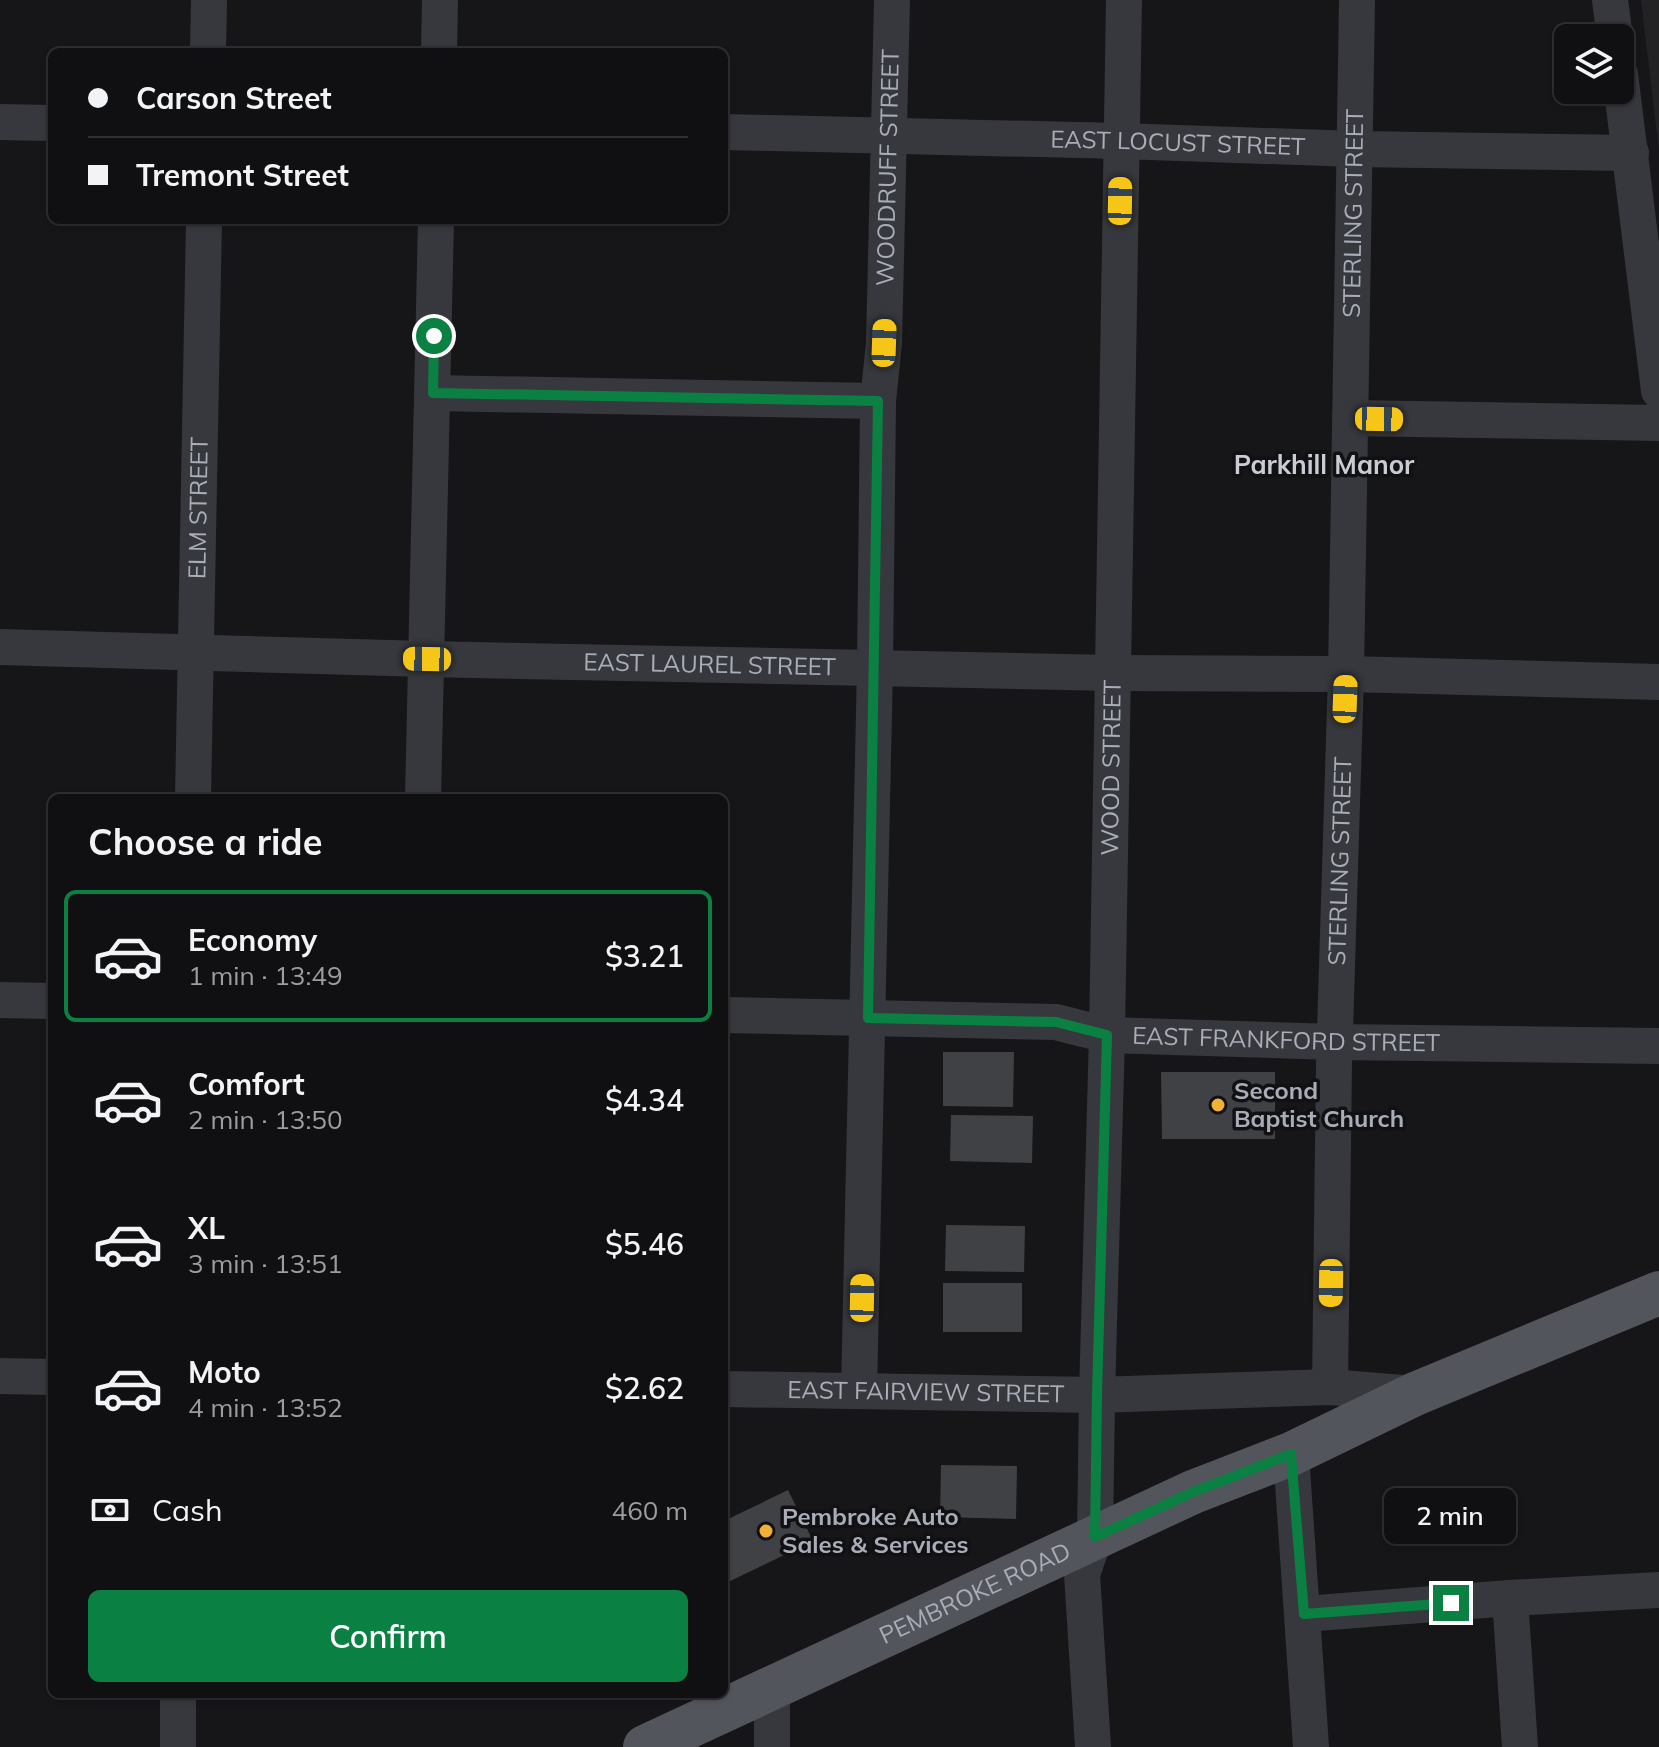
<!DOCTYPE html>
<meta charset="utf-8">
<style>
:root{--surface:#101012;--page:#19191b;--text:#f1f3f6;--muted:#9c9d9f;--line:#303032;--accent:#0b8043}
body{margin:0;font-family:Mulish,sans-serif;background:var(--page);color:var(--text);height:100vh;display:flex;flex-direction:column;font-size:30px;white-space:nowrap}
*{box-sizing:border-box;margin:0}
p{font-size:26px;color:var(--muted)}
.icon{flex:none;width:44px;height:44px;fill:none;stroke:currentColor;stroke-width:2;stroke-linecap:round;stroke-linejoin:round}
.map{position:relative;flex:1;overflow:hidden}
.details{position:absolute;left:48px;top:794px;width:680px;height:904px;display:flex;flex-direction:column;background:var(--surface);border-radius:12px;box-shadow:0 2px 6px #0004,0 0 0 2px var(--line)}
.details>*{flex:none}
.hud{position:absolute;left:48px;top:48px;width:680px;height:176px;border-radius:12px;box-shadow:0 2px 6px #0004,0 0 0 2px var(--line);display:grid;align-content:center;height:176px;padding:0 40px;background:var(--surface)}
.fabs{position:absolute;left:1554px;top:24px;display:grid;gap:16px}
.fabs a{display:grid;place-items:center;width:80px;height:80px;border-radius:12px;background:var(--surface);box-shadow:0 2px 6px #0004,0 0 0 2px var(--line);font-size:40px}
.end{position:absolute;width:36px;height:36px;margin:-18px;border:10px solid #0b8043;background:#fff;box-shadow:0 0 0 4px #fff}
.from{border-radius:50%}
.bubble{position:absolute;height:56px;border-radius:12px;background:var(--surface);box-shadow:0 2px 6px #0004,0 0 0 2px var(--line);font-size:26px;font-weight:600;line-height:56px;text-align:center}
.car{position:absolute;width:24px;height:48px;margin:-24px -12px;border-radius:10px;box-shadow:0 0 6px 2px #0007;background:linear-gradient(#f5c518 24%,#345 0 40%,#f5c518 0 76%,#345 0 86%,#f5c518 0)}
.hud b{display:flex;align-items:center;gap:28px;height:76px;font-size:30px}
.hud b+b{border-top:2px solid var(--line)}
.hud i{width:20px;height:20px;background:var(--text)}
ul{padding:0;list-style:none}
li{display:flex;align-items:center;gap:24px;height:132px;margin:0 16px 12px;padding:0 24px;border:4px solid transparent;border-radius:12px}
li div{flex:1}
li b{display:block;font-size:30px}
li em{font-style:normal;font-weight:600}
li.active{border-color:var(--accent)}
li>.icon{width:72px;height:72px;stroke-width:1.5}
h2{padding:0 40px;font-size:36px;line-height:96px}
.pay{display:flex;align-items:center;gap:20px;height:88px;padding:0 40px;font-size:30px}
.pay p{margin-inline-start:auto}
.button{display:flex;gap:16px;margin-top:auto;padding:16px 40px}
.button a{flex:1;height:92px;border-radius:12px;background:var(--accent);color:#fff;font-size:32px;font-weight:600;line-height:92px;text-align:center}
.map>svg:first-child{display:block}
</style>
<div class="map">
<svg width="1659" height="1747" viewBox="0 0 1659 1747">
<rect width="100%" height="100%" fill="#161618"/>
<!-- built -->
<path fill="#222225" d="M1641 0H1659V151Z"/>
<!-- building -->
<g fill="#404145">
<path d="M943 1052H1014L1013 1107 943 1106Z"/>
<path d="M1161 1072H1275V1139H1162Z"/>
<path d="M951 1115 1033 1116 1032 1163 950 1161Z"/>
<path d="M946 1225 1025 1226 1024 1272 945 1271Z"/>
<rect x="943" y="1283" width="79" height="49"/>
<path d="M941 1465 1017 1466 1016 1519 940 1517Z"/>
<path d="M788 1490 813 1541 724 1584V1521Z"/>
</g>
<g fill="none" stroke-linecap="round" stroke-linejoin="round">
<!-- minor -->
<g stroke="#37383d" stroke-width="36">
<path d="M1610 0 1615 38"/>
<path d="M208 52 209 0"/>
<path d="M439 52 440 0"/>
<path d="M1620 74 1659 391"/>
<path d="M0 122 52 123"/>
<path id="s1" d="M724 132 1121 141 1355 149 1631 153"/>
<path d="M433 393 878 401"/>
<path d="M1350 418 1659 423"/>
<path id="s2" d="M0 647 427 659 1114 673 1346 674 1659 682"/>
<path id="s3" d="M193 798 204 220"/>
<path d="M423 798 436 220"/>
<path d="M0 1000 52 1001"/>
<path id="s4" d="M724 1015 1056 1022 1107 1035 1334 1042 1659 1046"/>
<path d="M0 1376 52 1377"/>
<path id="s5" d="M1330 1387 1334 1063 1346 674 1357 0"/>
<path id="s6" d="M724 1389 1097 1395 1330 1387 1415 1394"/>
<path id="s7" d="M859 1391 875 667 878 401 884 343 892 0"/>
<path d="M1291 1454 1311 1747"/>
<path d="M1510 1598 1520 1747"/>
<path d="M1304 1614 1510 1598 1659 1590"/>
<path d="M772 1689V1747"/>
<path d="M178 1747V1694"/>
<path id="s8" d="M1093 1747 1082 1574 1095 1537 1097 1395 1107 1035 1124 0"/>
</g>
<!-- major -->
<path stroke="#53555c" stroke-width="44" id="s9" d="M645 1747 1193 1492 1291 1454 1415 1394 1659 1293"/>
</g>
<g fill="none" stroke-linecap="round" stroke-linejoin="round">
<!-- route -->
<path stroke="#0b8043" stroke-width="10" d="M434 336 433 393 878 401 868 1018 1056 1022 1107 1035 1097 1395 1095 1537 1193 1492 1291 1454 1304 1614 1451 1603"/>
</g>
<!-- markers -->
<g fill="#f2b134" stroke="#111113" stroke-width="3">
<circle cx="1218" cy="1105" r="8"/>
<circle cx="766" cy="1531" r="8"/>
</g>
<g text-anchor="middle" stroke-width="7" stroke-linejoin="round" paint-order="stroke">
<!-- street labels -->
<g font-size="24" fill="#a8adb8" stroke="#111113">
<text dy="8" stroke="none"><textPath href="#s1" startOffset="454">EAST LOCUST STREET</textPath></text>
<text dy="8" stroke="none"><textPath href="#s7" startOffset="1224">WOODRUFF STREET</textPath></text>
<text dy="8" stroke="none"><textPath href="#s5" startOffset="1174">STERLING STREET</textPath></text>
<text dy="8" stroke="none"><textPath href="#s3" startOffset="290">ELM STREET</textPath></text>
<text dy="8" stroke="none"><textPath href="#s2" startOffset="710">EAST LAUREL STREET</textPath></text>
<text dy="8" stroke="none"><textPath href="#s8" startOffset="982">WOOD STREET</textPath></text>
<text dy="8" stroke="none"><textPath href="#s5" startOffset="526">STERLING STREET</textPath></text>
<text dy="8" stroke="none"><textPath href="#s4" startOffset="564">EAST FRANKFORD STREET</textPath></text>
<text dy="8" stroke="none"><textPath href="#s6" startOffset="202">EAST FAIRVIEW STREET</textPath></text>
<text dy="8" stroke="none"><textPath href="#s9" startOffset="364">PEMBROKE ROAD</textPath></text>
</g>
<!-- poi labels -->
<g font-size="24" font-weight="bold" fill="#a8adb8" stroke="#111113" text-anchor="start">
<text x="1234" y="1099">Second<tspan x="1234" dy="28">Baptist Church</tspan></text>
<text x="782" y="1525">Pembroke Auto<tspan x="782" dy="28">Sales &amp; Services</tspan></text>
</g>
<!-- neighbourhood labels -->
<g font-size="26" font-weight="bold" fill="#c9ccd4" stroke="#111113">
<text x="1324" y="474">Parkhill Manor</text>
</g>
</g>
</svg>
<div class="fabs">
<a><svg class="icon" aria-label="layers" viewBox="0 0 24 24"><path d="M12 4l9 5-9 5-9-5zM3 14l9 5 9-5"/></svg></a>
</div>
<i class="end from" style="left:434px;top:336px"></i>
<i class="end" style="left:1451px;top:1603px"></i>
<div class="bubble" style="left:1384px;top:1488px;width:132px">2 min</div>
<i class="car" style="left:1120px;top:201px;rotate:1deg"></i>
<i class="car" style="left:884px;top:343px;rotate:2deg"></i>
<i class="car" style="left:1379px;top:419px;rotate:91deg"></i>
<i class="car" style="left:427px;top:659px;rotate:271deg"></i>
<i class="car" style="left:1345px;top:699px;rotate:2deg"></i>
<i class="car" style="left:1331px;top:1283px;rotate:181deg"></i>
<i class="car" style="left:862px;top:1298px;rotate:1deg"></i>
<div class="hud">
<b><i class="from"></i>Carson Street</b>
<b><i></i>Tremont Street</b>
</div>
<section class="details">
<h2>Choose a ride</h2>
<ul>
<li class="active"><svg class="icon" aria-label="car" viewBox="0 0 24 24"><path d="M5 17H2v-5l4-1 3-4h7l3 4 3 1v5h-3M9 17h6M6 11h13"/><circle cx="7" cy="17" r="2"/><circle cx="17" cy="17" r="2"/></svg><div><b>Economy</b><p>1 min · 13:49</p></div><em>$3.21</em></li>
<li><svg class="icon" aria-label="car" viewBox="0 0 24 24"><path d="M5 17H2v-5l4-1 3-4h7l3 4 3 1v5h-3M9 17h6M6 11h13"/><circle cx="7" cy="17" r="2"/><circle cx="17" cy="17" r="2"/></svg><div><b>Comfort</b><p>2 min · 13:50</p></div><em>$4.34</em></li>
<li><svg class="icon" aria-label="car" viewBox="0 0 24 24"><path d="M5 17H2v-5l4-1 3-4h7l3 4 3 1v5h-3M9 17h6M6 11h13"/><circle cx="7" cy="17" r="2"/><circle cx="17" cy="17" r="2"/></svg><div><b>XL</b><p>3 min · 13:51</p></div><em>$5.46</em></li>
<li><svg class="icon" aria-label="car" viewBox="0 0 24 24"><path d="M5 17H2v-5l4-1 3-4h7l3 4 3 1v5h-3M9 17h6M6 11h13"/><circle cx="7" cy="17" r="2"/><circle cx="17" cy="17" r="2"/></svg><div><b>Moto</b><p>4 min · 13:52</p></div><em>$2.62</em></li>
</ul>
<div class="pay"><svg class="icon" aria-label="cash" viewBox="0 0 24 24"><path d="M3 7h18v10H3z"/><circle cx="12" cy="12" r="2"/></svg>Cash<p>460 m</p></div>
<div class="button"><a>Confirm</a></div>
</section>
</div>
